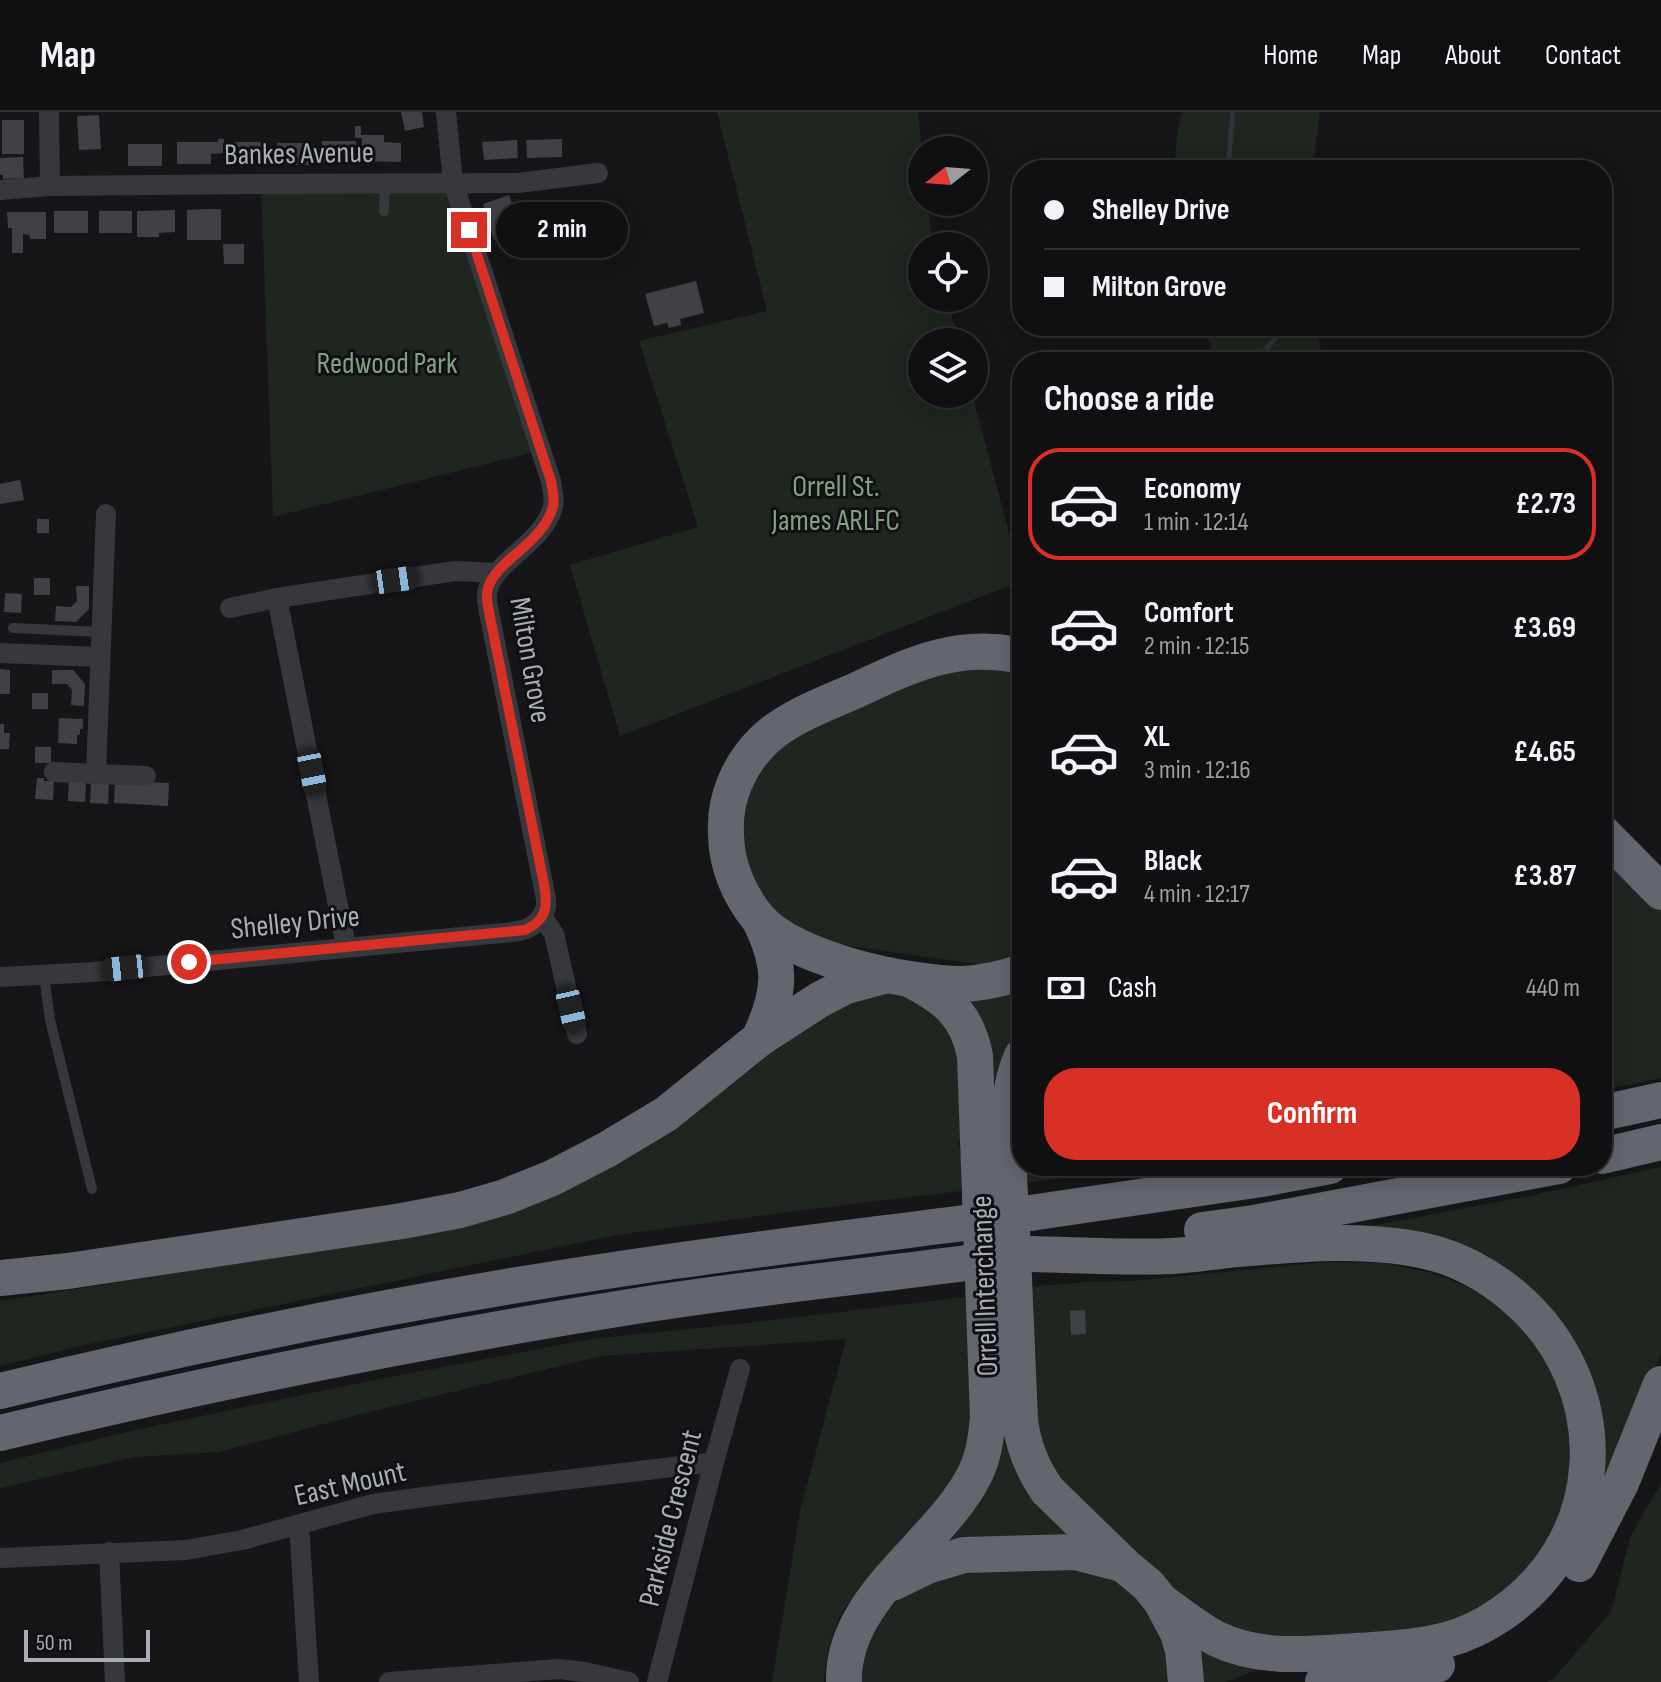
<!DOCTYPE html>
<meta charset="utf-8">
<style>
:root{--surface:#101012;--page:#19191b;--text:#f1f3f6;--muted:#9c9d9f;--line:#303032;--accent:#d93025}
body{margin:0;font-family:"Sofia Sans Condensed",sans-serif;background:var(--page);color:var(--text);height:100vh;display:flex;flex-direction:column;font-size:30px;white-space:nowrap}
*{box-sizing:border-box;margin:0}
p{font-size:26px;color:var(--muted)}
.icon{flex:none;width:44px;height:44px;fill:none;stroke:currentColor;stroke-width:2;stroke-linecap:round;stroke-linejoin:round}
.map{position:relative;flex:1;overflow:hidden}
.sheet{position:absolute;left:1012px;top:240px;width:600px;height:824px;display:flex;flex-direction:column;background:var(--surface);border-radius:32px;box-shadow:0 4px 20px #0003,0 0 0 2px var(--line)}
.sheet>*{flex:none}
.banner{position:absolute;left:1012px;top:48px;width:600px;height:176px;border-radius:32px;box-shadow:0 4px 20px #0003,0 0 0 2px var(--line);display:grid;align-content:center;height:176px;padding:0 32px;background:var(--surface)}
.needle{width:52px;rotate:253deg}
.buttons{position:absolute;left:908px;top:24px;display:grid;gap:16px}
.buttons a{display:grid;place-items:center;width:80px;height:80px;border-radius:50%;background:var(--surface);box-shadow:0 4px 20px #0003,0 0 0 2px var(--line);font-size:40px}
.scale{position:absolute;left:24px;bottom:20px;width:126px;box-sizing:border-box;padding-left:8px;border:4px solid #a8adb8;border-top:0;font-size:22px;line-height:28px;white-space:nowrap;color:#a8adb8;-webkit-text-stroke:6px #111113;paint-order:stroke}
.end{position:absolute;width:36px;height:36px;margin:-18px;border:10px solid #d93025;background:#fff;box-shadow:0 0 0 4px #fff}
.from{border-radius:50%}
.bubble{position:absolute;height:56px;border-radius:28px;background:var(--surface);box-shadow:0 4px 20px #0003,0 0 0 2px var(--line);font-size:26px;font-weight:700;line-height:56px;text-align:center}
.car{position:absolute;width:24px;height:48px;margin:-24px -12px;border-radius:10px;box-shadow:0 0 6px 2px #0007;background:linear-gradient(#222 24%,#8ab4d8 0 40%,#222 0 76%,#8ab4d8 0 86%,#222 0)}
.banner b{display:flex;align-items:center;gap:28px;height:76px;font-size:30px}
.banner b+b{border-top:2px solid var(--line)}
.banner i{width:20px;height:20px;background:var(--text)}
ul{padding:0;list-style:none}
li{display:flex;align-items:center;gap:24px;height:112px;margin:0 16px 12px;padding:0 16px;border:4px solid transparent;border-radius:32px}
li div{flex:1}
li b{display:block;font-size:30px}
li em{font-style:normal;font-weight:700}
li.current{border-color:var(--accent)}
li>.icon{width:72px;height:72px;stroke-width:1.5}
h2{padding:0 32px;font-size:36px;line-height:96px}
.pay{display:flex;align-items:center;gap:20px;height:88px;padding:0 32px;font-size:30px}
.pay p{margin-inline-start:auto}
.primary-button{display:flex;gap:16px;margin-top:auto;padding:16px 32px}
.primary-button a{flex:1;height:92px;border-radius:32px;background:var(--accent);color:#fff;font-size:32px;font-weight:700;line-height:92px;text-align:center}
header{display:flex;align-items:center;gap:48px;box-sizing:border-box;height:112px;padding:0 40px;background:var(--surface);border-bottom:2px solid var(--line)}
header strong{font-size:38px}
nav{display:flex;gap:44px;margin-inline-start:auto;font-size:28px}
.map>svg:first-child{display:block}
</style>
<header>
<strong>Map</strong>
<nav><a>Home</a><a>Map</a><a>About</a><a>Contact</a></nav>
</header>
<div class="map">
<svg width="1661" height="1570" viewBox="0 0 1661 1570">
<rect width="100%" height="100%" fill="#161618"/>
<!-- green -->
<g fill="#1e261f">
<path d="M717 0H918L922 39V90H927L933 134H922V186H947L959 230H922V282H972L1022 469 620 624 570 453 698 415 639 229 767 199Z"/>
<path d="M1182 0H1320L1312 58H1174L1178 17Z"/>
<path d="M453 70 542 338 273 405 261 72Z"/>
<path d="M1203 214H1316L1323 250H1216Z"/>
<path d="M966 551 1022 558V849L990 854 836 832 783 811 749 768 739 711 744 682 783 628 884 579Z"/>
<path d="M1602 737 1661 796V966L1602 978Z"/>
<path d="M1022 878V918L1014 930 996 1001 963 890Z"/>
<path d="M898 880 924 888 960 934 968 1035 958 1029 961 1042V1079L795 1099 617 1123 85 1233 0 1254V1189L318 1139 484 1099 842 885Z"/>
<path d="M1022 1054H1097L1077 1058V1064L1019 1072Z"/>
<path d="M1661 1055V1242L1610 1367 1596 1378 1539 1190 1330 1122 1534 1083Z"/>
<path d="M1327 1150 1383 1151 1432 1161 1466 1174 1494 1190 1520 1212 1549 1253 1568 1299 1570 1360 1565 1384 1554 1415 1540 1441 1525 1459 1505 1479 1465 1504 1427 1516 1309 1525 1254 1527 1196 1498 1060 1374 1036 1329 1029 1175 1085 1170 1131 1169Z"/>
<path d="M973 1184 976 1307 963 1357 844 1497C831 1521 826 1543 824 1570H772L800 1399 846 1227 601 1244 361 1302 219 1340 134 1345 0 1376V1351L135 1318 369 1269 592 1227 766 1209Z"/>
<path d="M1008 1306 1073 1423 933 1438Z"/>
<path d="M1661 1371V1570H1547L1553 1567 1611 1500 1630 1425Z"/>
<path d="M1075 1454 1119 1469 1154 1501 1176 1570H861L863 1548 868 1533 883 1504 905 1481 948 1459Z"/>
<path d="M1202 1531 1274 1555 1252 1560 1225 1570H1197V1556Z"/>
</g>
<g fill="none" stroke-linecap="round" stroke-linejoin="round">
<!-- stream -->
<g stroke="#2c353c" stroke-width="5">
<path d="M1231 58 1229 44 1233 0"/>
<path d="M1259 250 1260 244 1275 227 1273 214"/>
</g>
</g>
<!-- building -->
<g fill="#404145">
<path d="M401 0H422L424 15 405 19Z"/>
<path d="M99 3 101 37 79 38 77 4Z"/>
<rect x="2" y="8" width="22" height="34"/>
<path d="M355 14H361V23H384V30L401 31V50L362 49V26H355Z"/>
<path d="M218 27H224V41L211 42V52H177V30H218Z"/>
<path d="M562 27V45L527 46 526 28Z"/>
<path d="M517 28 518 46 484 48 482 30Z"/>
<path d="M322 29H356V51H323Z"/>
<rect x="232" y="30" width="34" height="22"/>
<rect x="277" y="31" width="34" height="22"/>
<rect x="128" y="32" width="34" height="22"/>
<path d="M23 45 24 66 3 67V63H0V46Z"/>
<path d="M509 83 513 95 505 98 510 111 515 109 519 119 494 128 483 92Z"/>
<path d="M204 97H221V128H187V98Z"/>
<path d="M175 98V120L159 121V125H137V99Z"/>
<rect x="54" y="99" width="34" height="22"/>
<rect x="99" y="99" width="33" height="22"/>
<path d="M7 100H46V127H30V123L23 122V141H12V116H8Z"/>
<path d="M223 132H244V152H224Z"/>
<path d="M696 169 704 201 680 207 681 213 669 216 667 211 654 214 645 182Z"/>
<path d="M20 368 24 388 0 392V372Z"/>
<rect x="37" y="407" width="12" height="14"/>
<rect x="34" y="466" width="16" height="17"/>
<path d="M76 474H89V497L76 510 55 509 56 494 71 495 77 489Z"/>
<path d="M5 481 22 482 21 501 4 500Z"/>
<path d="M0 557 10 558V582H0Z"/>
<path d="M52 558H73L85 572 84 594 71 593 72 578 67 572H52Z"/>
<rect x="32" y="581" width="16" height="16"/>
<path d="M59 606 83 607V617H80V623H77V632L58 631Z"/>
<path d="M0 612H4V621H10L9 637H0Z"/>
<rect x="35" y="635" width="16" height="16"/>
<path d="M37 666H44V669H54L53 688 35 687Z"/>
<path d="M69 668 86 671 85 690 68 689Z"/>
<path d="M115 669 169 671 168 694 114 691Z"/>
<path d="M109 670 108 692 90 691 91 672Z"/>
<path d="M1085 1198 1086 1222 1071 1223 1070 1199Z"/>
</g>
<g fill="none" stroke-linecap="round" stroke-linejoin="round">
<!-- service -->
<g stroke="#37383d" stroke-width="10">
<path d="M384 99 385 70"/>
<path d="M13 516 101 520"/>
<path d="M44 863 50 908 92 1077"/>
</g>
<!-- minor -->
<g stroke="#37383d" stroke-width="20">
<path d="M49 0 50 74"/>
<path d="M446 0 453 70 551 369C552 377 555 386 553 394 544 431 496 448 488 477 486 483 487 489 488 495L546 787V796L542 804 554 822 577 922"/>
<path d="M0 78 50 74 261 72 518 71 598 61"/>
<path d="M277 486 346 834"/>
<path d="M230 496 277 486 455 459 497 461"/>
<path d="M0 541 100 545"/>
<path d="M54 660 96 662 106 402"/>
<path d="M96 662 146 664"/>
<path d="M0 865 94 860 512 820C526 818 533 816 542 804"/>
<path d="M299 1413 309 1570"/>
<path d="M109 1440 115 1570"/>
<path d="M0 1446 186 1438 242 1428 373 1392 439 1383 714 1350"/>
<path d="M389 1570 559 1557 585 1560 629 1570"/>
<path d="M657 1570 714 1350 740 1257"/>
</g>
<!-- motorway -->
<g stroke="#63666e" stroke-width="36">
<path d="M1022 544C960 530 914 551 859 577 828 591 787 605 763 629 738 654 724 687 726 722 726 752 739 783 758 806 793 848 909 872 963 872 982 871 1003 867 1022 860"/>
<path d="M1602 720 1661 780"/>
<path d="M759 927C781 880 783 855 759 807"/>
<path d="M1022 944C1000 992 1010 1066 1012 1119 1015 1182 1017 1245 1020 1308 1023 1335 1032 1356 1047 1378L1124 1453 1148 1473 1161 1489 1178 1521 1183 1538 1186 1570"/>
<path d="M1602 1001 1661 988"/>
<path d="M1602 1044 1661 1030"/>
<path d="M1030 1101 1262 1067 1330 1054"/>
<path d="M1202 1118 1254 1111 1559 1054"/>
<path d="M1031 1142C1078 1143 1126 1146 1173 1144 1192 1143 1210 1140 1228 1138 1294 1132 1373 1124 1437 1142 1464 1150 1490 1165 1512 1183 1621 1274 1612 1439 1487 1511 1446 1535 1403 1536 1356 1539 1309 1542 1261 1548 1217 1527 1197 1517 1179 1502 1161 1489"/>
<path d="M0 1166 68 1159 402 1109 460 1098 505 1085 552 1066 606 1038 666 1002 759 927 819 888 846 874 887 863"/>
<path d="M0 1279C211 1228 426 1185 640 1154 748 1138 856 1125 964 1111"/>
<path d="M0 1321C212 1270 426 1227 642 1193 750 1176 859 1165 967 1151"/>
<path d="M1579 1452 1621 1371 1661 1272"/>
<path d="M892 1471 927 1454 964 1443 1076 1440 1122 1452"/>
<path d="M844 1570C841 1485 943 1430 976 1360 984 1343 986 1325 988 1306L975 944C967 902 946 886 909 867"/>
<path d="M1323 1570 1374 1565 1437 1553"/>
</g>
<!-- motorway-bridge -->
<g stroke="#63666e" stroke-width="36">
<path d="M964 1111 1030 1101"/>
<path d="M967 1151 1031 1142"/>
</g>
</g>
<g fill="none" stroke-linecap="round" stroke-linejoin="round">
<!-- route -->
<path stroke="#d93025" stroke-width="10" d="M189 850 525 818C547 808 548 794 544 772L488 495C487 489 486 483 488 476 496 448 544 431 553 394 555 386 552 377 551 369L469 118"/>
</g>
<g text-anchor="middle" stroke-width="6" stroke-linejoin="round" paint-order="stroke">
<!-- street labels -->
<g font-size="30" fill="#a8adb8" stroke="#111113">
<text transform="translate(299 41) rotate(-1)" y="10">Bankes Avenue</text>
<text transform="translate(531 548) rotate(80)" y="10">Milton Grove</text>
<text transform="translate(295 810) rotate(-6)" y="10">Shelley Drive</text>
<text transform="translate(984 1174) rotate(-92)" y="10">Orrell Interchange</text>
<text transform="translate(350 1371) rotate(-13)" y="10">East Mount</text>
<text transform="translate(670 1406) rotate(-76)" y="10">Parkside Crescent</text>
</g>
<!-- park labels -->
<g font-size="30" fill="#7fa381" stroke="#111113">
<text x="387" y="261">Redwood Park</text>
<text x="836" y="384">Orrell St.<tspan x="836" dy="34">James ARLFC</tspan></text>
</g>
</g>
</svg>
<div class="buttons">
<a><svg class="needle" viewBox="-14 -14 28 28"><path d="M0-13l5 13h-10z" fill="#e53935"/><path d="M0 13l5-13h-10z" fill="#9c9d9f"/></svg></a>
<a><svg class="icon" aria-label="locate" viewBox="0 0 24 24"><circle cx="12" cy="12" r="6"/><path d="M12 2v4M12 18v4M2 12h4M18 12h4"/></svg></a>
<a><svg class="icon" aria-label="layers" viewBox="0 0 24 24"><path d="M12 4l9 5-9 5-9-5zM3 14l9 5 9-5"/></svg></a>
</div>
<div class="scale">50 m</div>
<i class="end from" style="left:189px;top:850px"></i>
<i class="end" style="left:469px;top:118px"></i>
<div class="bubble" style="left:496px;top:90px;width:132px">2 min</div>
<i class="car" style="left:395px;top:468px;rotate:82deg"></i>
<i class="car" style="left:312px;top:660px;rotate:169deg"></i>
<i class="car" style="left:125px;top:856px;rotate:264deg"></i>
<i class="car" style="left:571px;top:897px;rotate:167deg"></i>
<div class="banner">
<b><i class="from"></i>Shelley Drive</b>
<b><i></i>Milton Grove</b>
</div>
<section class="sheet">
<h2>Choose a ride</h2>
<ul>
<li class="current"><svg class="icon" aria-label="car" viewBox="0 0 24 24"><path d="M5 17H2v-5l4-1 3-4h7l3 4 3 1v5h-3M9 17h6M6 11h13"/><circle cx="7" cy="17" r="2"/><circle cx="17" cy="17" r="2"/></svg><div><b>Economy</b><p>1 min · 12:14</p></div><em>£2.73</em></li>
<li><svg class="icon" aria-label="car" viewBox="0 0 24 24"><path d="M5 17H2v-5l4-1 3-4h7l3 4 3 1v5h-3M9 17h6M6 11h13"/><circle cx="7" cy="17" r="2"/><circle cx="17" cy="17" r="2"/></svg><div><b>Comfort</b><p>2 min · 12:15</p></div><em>£3.69</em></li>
<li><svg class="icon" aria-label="car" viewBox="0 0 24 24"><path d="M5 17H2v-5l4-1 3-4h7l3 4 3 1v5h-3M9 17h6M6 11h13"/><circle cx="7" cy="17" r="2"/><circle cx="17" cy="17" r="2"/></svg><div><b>XL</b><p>3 min · 12:16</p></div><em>£4.65</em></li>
<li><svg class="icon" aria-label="car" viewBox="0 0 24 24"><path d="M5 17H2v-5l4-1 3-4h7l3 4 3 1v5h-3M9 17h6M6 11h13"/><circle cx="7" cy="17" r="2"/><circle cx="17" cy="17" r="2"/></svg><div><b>Black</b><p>4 min · 12:17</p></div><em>£3.87</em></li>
</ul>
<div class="pay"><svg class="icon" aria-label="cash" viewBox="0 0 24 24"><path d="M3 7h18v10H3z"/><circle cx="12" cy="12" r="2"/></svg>Cash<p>440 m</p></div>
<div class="primary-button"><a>Confirm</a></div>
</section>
</div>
